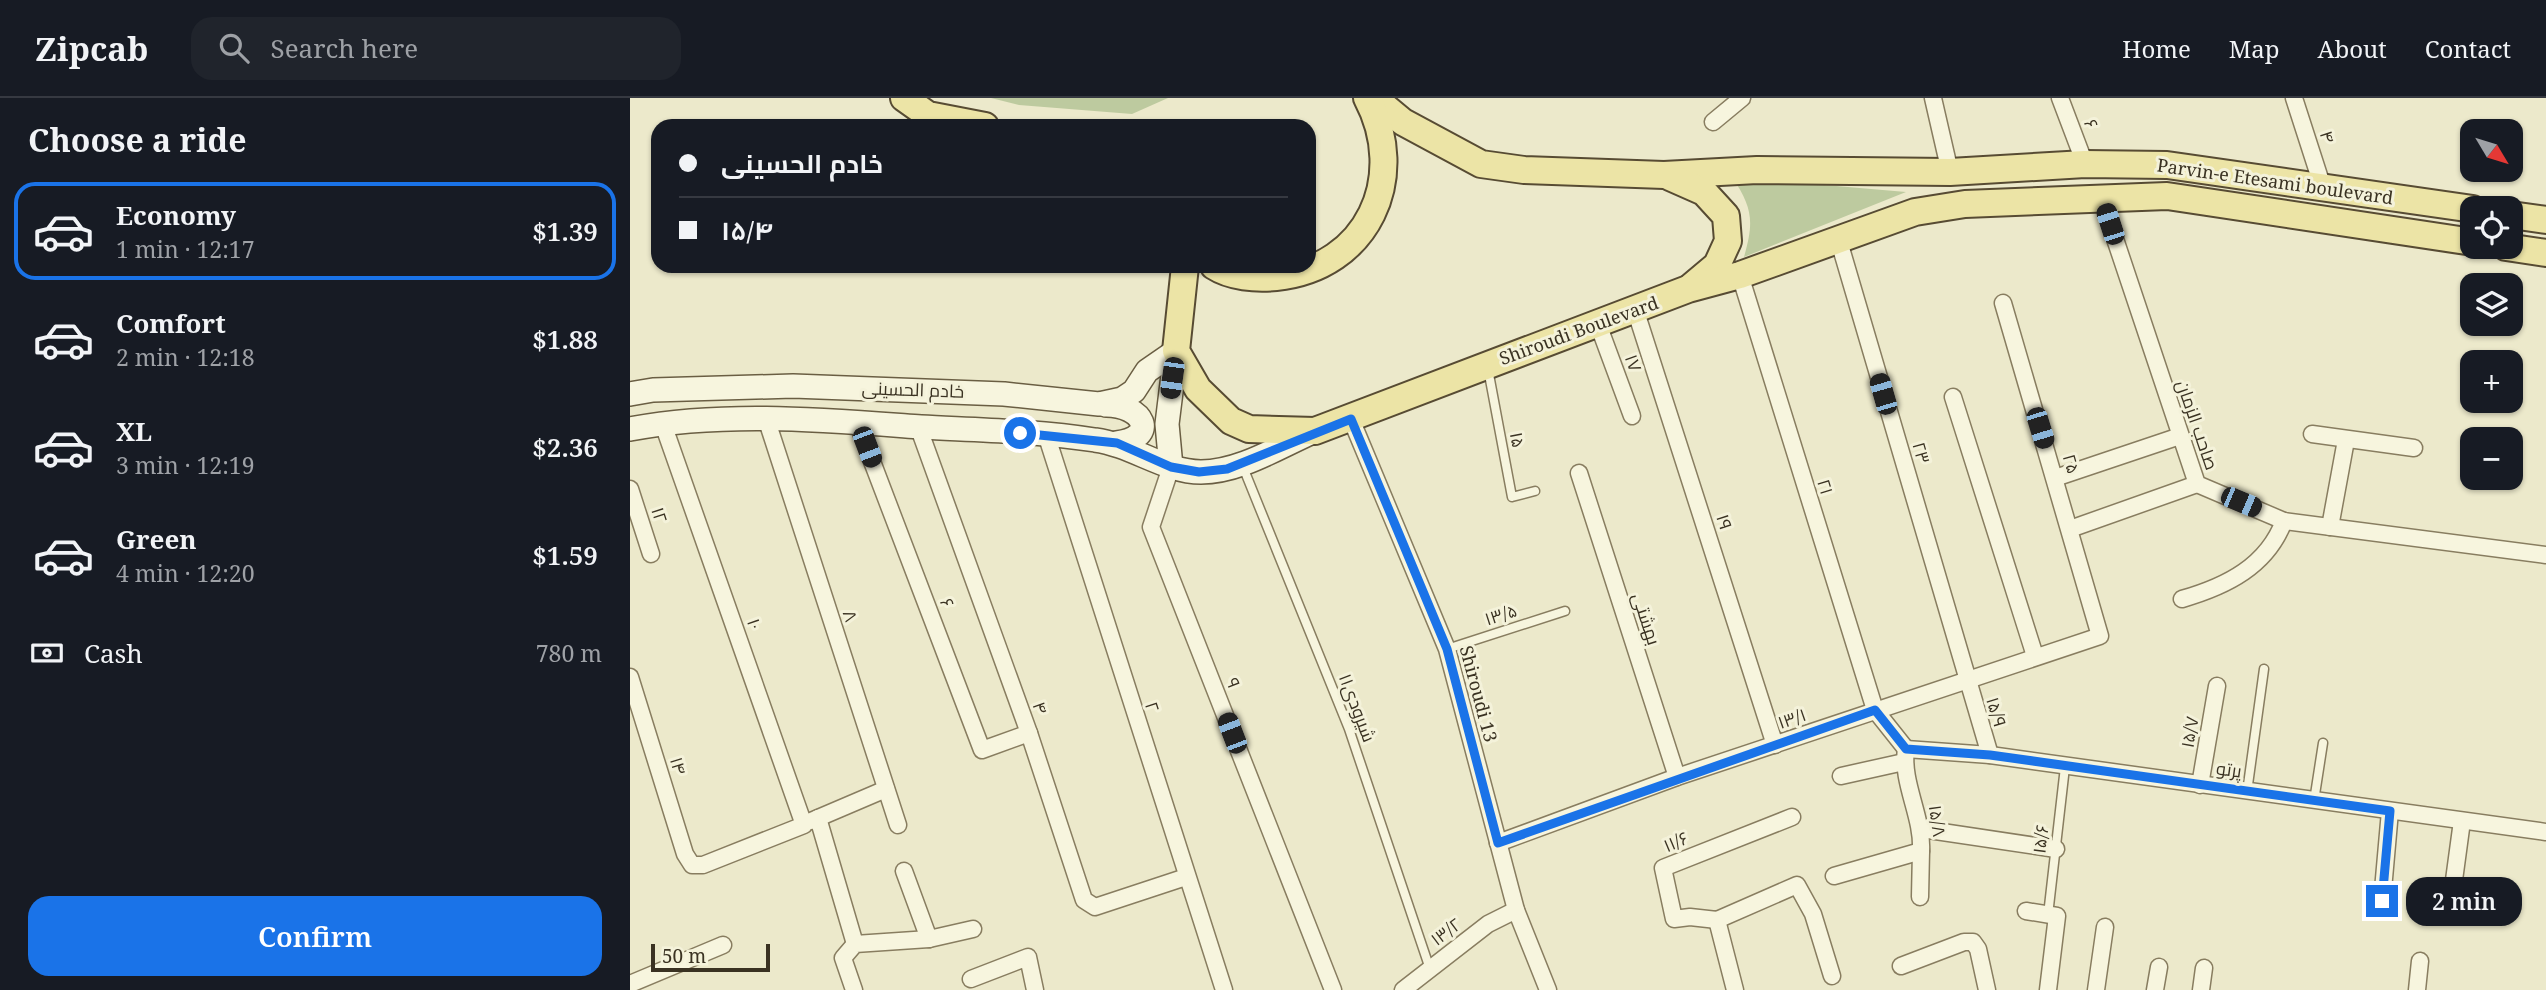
<!DOCTYPE html>
<meta charset="utf-8">
<style>
:root{--surface:#171b24;--page:#20242c;--text:#f1f3f6;--muted:#9ea1a6;--line:#363941;--accent:#1a73e8}
body{margin:0;font-family:"Noto Serif",Cairo,serif;background:var(--page);color:var(--text);height:100vh;display:flex;flex-direction:column;font-size:26px;white-space:nowrap}
*{box-sizing:border-box;margin:0}
p{font-size:23px;color:var(--muted)}
.icon{flex:none;width:38px;height:38px;fill:none;stroke:currentColor;stroke-width:2;stroke-linecap:round;stroke-linejoin:round}
.map{position:relative;flex:1;overflow:hidden}
.sheet{display:flex;flex-direction:column;background:var(--surface);width:630px}
.sheet>*{flex:none}
.hud{position:absolute;left:21px;top:21px;width:665px;height:154px;border-radius:21px;box-shadow:0 2px 5px #0004;display:grid;align-content:center;height:154px;padding:0 28px;background:var(--surface)}
.needle{width:46px;rotate:128deg}
.buttons{position:absolute;left:1830px;top:21px;display:grid;gap:14px}
.buttons a{display:grid;place-items:center;width:63px;height:63px;border-radius:14px;background:var(--surface);box-shadow:0 2px 5px #0004;font-size:35px}
.scale{position:absolute;left:21px;bottom:18px;width:119px;box-sizing:border-box;padding-left:7px;border:4px solid #3a3222;border-top:0;font-size:19px;line-height:24px;white-space:nowrap;color:#3a3222;-webkit-text-stroke:5px #f4f2da;paint-order:stroke}
.end{position:absolute;width:32px;height:32px;margin:-16px;border:9px solid #1a73e8;background:#fff;box-shadow:0 0 0 4px #fff}
.from{border-radius:50%}
.bubble{position:absolute;height:49px;border-radius:21px;background:var(--surface);box-shadow:0 2px 5px #0004;font-size:23px;font-weight:600;line-height:49px;text-align:center}
.car{position:absolute;width:21px;height:42px;margin:-21px -10px;border-radius:9px;box-shadow:0 0 5px 2px #0007;background:linear-gradient(#222 24%,#8ab4d8 0 40%,#222 0 76%,#8ab4d8 0 86%,#222 0)}
.hud b{display:flex;align-items:center;gap:24px;height:66px;font-size:26px}
.hud b+b{border-top:2px solid var(--line)}
.hud i{width:18px;height:18px;background:var(--text)}
ul{padding:0;list-style:none}
li{display:flex;align-items:center;gap:21px;height:98px;margin:0 14px 10px;padding:0 14px;border:4px solid transparent;border-radius:21px}
li div{flex:1}
li b{display:block;font-size:26px}
li em{font-style:normal;font-weight:600}
li.selected{border-color:var(--accent)}
li>.icon{width:63px;height:63px;stroke-width:1.5}
h2{padding:0 28px;font-size:32px;line-height:84px}
.pay{display:flex;align-items:center;gap:18px;height:77px;padding:0 28px;font-size:26px}
.pay p{margin-inline-start:auto}
.action{display:flex;gap:14px;margin-top:auto;padding:14px 28px}
.action a{flex:1;height:80px;border-radius:21px;background:var(--accent);color:#fff;font-size:28px;font-weight:600;line-height:80px;text-align:center}
header{display:flex;align-items:center;gap:42px;box-sizing:border-box;height:98px;padding:0 35px;background:var(--surface);border-bottom:2px solid var(--line)}
header strong{font-size:33px}
nav{display:flex;gap:38px;margin-inline-start:auto;font-size:24px}
.search{width:490px;height:63px;background:var(--page);display:flex;align-items:center;gap:18px;box-sizing:border-box;padding:0 24px;border-radius:21px;color:var(--muted);font-size:26px}
main{display:flex;flex:1;min-height:0}
.map>svg:first-child{display:block}
</style>
<header>
<strong>Zipcab</strong>
<div class="search"><svg class="icon" aria-label="search" viewBox="0 0 24 24"><circle cx="10" cy="10" r="6"/><path d="M15 15l6 6"/></svg>Search here</div>
<nav><a>Home</a><a>Map</a><a>About</a><a>Contact</a></nav>
</header>
<main>
<section class="sheet">
<h2>Choose a ride</h2>
<ul>
<li class="selected"><svg class="icon" aria-label="car" viewBox="0 0 24 24"><path d="M5 17H2v-5l4-1 3-4h7l3 4 3 1v5h-3M9 17h6M6 11h13"/><circle cx="7" cy="17" r="2"/><circle cx="17" cy="17" r="2"/></svg><div><b>Economy</b><p>1 min · 12:17</p></div><em>$1.39</em></li>
<li><svg class="icon" aria-label="car" viewBox="0 0 24 24"><path d="M5 17H2v-5l4-1 3-4h7l3 4 3 1v5h-3M9 17h6M6 11h13"/><circle cx="7" cy="17" r="2"/><circle cx="17" cy="17" r="2"/></svg><div><b>Comfort</b><p>2 min · 12:18</p></div><em>$1.88</em></li>
<li><svg class="icon" aria-label="car" viewBox="0 0 24 24"><path d="M5 17H2v-5l4-1 3-4h7l3 4 3 1v5h-3M9 17h6M6 11h13"/><circle cx="7" cy="17" r="2"/><circle cx="17" cy="17" r="2"/></svg><div><b>XL</b><p>3 min · 12:19</p></div><em>$2.36</em></li>
<li><svg class="icon" aria-label="car" viewBox="0 0 24 24"><path d="M5 17H2v-5l4-1 3-4h7l3 4 3 1v5h-3M9 17h6M6 11h13"/><circle cx="7" cy="17" r="2"/><circle cx="17" cy="17" r="2"/></svg><div><b>Green</b><p>4 min · 12:20</p></div><em>$1.59</em></li>
</ul>
<div class="pay"><svg class="icon" aria-label="cash" viewBox="0 0 24 24"><path d="M3 7h18v10H3z"/><circle cx="12" cy="12" r="2"/></svg>Cash<p>780 m</p></div>
<div class="action"><a>Confirm</a></div>
</section>
<div class="map">
<svg width="1916" height="892" viewBox="0 0 1916 892">
<rect width="100%" height="100%" fill="#ece9cb"/>
<!-- green -->
<g fill="#bdca9f">
<path d="M361 0H538L502 16 389 7Z"/>
<path d="M1102 79 1276 94 1114 159C1124 124 1123 110 1102 79Z"/>
</g>
<g fill="none" stroke-linecap="round" stroke-linejoin="round">
<defs>
<g id="lane">
<path d="M858 271 882 399 905 393"/>
<path d="M613 369 719 631 800 871"/>
<path d="M817 551 935 513"/>
<path d="M1617 694 1634 571"/>
<path d="M1684 703 1693 645"/>
<path d="M1418 817 1435 669"/>
</g>
<g id="street">
<path d="M1303 0 1320 74"/>
<path d="M1430 0 1455 66"/>
<path d="M1664 0 1693 90"/>
<path d="M1083 24 1112 0"/>
<path d="M1471 99 1567 386 1654 423 1916 457"/>
<path d="M1208 140 1360 657"/>
<path d="M1110 177 1245 612 1276 651"/>
<path d="M1006 214 1145 647"/>
<path d="M968 226 1002 318"/>
<path d="M1323 299 1405 558"/>
<path d="M136 320 268 727"/>
<path d="M721 321 817 551 886 812 918 892"/>
<path d="M227 324 352 652 399 635"/>
<path d="M288 328 399 635 454 802 465 809 556 779"/>
<path d="M416 336 594 892"/>
<path d="M1682 336 1784 350"/>
<path d="M541 369 521 429 703 892"/>
<path d="M949 375 1047 679"/>
<path d="M1425 380 1550 338"/>
<path d="M0 391 21 456"/>
<path d="M1700 429 1716 342"/>
<path d="M1440 431 1567 386"/>
<path d="M1552 501C1597 488 1637 468 1654 423"/>
<path d="M0 579 55 756 62 767H73L174 727 33 326"/>
<path d="M1276 651 1360 657 1916 734"/>
<path d="M1211 678 1274 664"/>
<path d="M1570 687 1587 588"/>
<path d="M188 720 225 846"/>
<path d="M181 723 256 691"/>
<path d="M1292 731 1426 751"/>
<path d="M868 745 1047 679 1470 538 1373 205"/>
<path d="M274 773 299 841"/>
<path d="M1204 778 1291 753C1293 718 1271 685 1276 651"/>
<path d="M1822 797 1832 723"/>
<path d="M1290 799 1291 753"/>
<path d="M1752 803 1760 713"/>
<path d="M1396 813 1427 818 1418 892"/>
<path d="M1087 822 1060 819 1044 821 1033 770 1162 719"/>
<path d="M1087 822 1167 787 1183 816 1202 878"/>
<path d="M1087 822 1105 892"/>
<path d="M1271 868 1334 844H1343L1348 851 1357 892"/>
<path d="M341 881 398 859 405 892"/>
<path d="M0 886 93 847"/>
<path d="M224 892 213 860 225 846 299 841 343 831"/>
<path d="M773 892 858 826 886 812"/>
<path d="M1466 892 1475 829"/>
<path d="M1525 892 1529 869"/>
<path d="M1571 892 1574 870"/>
<path d="M1787 892 1790 863"/>
</g>
<g id="secondary">
<path d="M0 296 23 292 163 288 374 296 469 306 492 301 504 293 517 273 546 253"/>
<path d="M476 307C513 307 530 339 487 345"/>
<path d="M0 331C95 313 195 322 291 329 349 332 408 333 465 342 502 347 535 374 571 374 610 374 650 348 685 333"/>
<path d="M541 369 537 326 546 253"/>
</g>
<g id="primary">
<path d="M274 0 298 17 355 28"/>
<path d="M744 0 773 24 851 66 894 72 1034 77 1127 72 1320 74 1455 66 1537 67 1843 111"/>
<path d="M1040 79 1074 94 1096 118 1098 143 1087 167 1062 188"/>
<path d="M1881 117 1916 122"/>
<path d="M1876 149 1916 155"/>
<path d="M555 168 546 253 568 291 601 323 619 331 685 333 1058 191 1110 177 1285 114 1335 106 1537 98 1843 144"/>
<path d="M584 168C601 179 626 181 646 179 738 170 779 79 737 0"/>
</g>
</defs>
<!-- lane casing -->
<use href="#lane" stroke="#887d60" stroke-width="11"/>
<!-- street casing -->
<use href="#street" stroke="#887d60" stroke-width="19"/>
<!-- secondary casing -->
<use href="#secondary" stroke="#6a5e43" stroke-width="26"/>
<!-- primary casing -->
<use href="#primary" stroke="#574b33" stroke-width="30"/>
<!-- lane -->
<use href="#lane" stroke="#f7f5de" stroke-width="8"/>
<!-- street -->
<use href="#street" stroke="#f7f5de" stroke-width="16"/>
<!-- secondary -->
<use href="#secondary" stroke="#f7f5de" stroke-width="23"/>
<!-- primary -->
<use href="#primary" stroke="#ece4a6" stroke-width="26"/>
</g>
<g fill="none" stroke-linecap="round" stroke-linejoin="round">
<!-- route -->
<path stroke="#1a73e8" stroke-width="9" d="M390 335 487 345 541 369 569 374 597 371 721 321 817 551 868 745 1245 612 1276 651 1360 657 1760 713 1752 803"/>
</g>
<g text-anchor="middle" stroke-width="6" stroke-linejoin="round" paint-order="stroke">
<!-- street labels -->
<g font-size="18" fill="#3a3222" stroke="#f4f2da">
<text transform="translate(1461 26) rotate(69)" y="6">۶</text>
<text transform="translate(1697 39) rotate(72)" y="6">۴</text>
<text transform="translate(1645 84) rotate(8)" y="6">Parvin-e Etesami boulevard</text>
<text transform="translate(949 233) rotate(-20)" y="6">Shiroudi Boulevard</text>
<text transform="translate(1003 265) rotate(70)" y="6">۱۷</text>
<text transform="translate(283 292) rotate(2)" y="6">خادم الحسینی</text>
<text transform="translate(1567 327) rotate(71)" y="6">صاحب الزمان</text>
<text transform="translate(887 342) rotate(79)" y="6">۱۵</text>
<text transform="translate(1291 355) rotate(74)" y="6">۲۳</text>
<text transform="translate(1441 366) rotate(74)" y="6">۲۵</text>
<text transform="translate(1195 389) rotate(73)" y="6">۲۱</text>
<text transform="translate(29 417) rotate(72)" y="6">۱۲</text>
<text transform="translate(1094 424) rotate(72)" y="6">۱۹</text>
<text transform="translate(317 505) rotate(69)" y="6">۶</text>
<text transform="translate(871 517) rotate(-18)" y="6">۱۳/۵</text>
<text transform="translate(220 518) rotate(72)" y="6">۸</text>
<text transform="translate(1016 521) rotate(72)" y="6">بهشتی</text>
<text transform="translate(124 526) rotate(71)" y="6">۱۰</text>
<text transform="translate(603 585) rotate(69)" y="6">۹</text>
<text transform="translate(848 596) rotate(75)" y="6">Shiroudi 13</text>
<text transform="translate(522 609) rotate(72)" y="6">۲</text>
<text transform="translate(410 610) rotate(70)" y="6">۴</text>
<text transform="translate(727 610) rotate(69)" y="6">۱۱شیرودی</text>
<text transform="translate(1366 614) rotate(73)" y="6">۱۵/۹</text>
<text transform="translate(1162 621) rotate(-19)" y="6">۱۳/۱</text>
<text transform="translate(1560 634) rotate(-80)" y="6">۱۵/۷</text>
<text transform="translate(48 668) rotate(73)" y="6">۱۴</text>
<text transform="translate(1599 672) rotate(8)" y="6">پرتو</text>
<text transform="translate(1307 723) rotate(82)" y="6">۱۵/۸</text>
<text transform="translate(1411 741) rotate(-83)" y="6">۱۵/۶</text>
<text transform="translate(1046 744) rotate(-23)" y="6">۱۱/۶</text>
<text transform="translate(816 834) rotate(-37)" y="6">۱۳/۲</text>
</g>
</g>
</svg>
<div class="buttons">
<a><svg class="needle" viewBox="-14 -14 28 28"><path d="M0-13l5 13h-10z" fill="#e53935"/><path d="M0 13l5-13h-10z" fill="#9ea1a6"/></svg></a>
<a><svg class="icon" aria-label="locate" viewBox="0 0 24 24"><circle cx="12" cy="12" r="6"/><path d="M12 2v4M12 18v4M2 12h4M18 12h4"/></svg></a>
<a><svg class="icon" aria-label="layers" viewBox="0 0 24 24"><path d="M12 4l9 5-9 5-9-5zM3 14l9 5 9-5"/></svg></a>
<a>+</a>
<a>−</a>
</div>
<div class="scale">50 m</div>
<i class="end from" style="left:390px;top:335px"></i>
<i class="end" style="left:1752px;top:803px"></i>
<div class="bubble" style="left:1776px;top:779px;width:116px">2 min</div>
<i class="car" style="left:1480px;top:126px;rotate:342deg"></i>
<i class="car" style="left:542px;top:280px;rotate:188deg"></i>
<i class="car" style="left:1253px;top:296px;rotate:344deg"></i>
<i class="car" style="left:1410px;top:330px;rotate:163deg"></i>
<i class="car" style="left:237px;top:349px;rotate:159deg"></i>
<i class="car" style="left:1611px;top:404px;rotate:113deg"></i>
<i class="car" style="left:602px;top:635px;rotate:339deg"></i>
<div class="hud">
<b><i class="from"></i>خادم الحسینی</b>
<b><i></i>۱۵/۴</b>
</div>
</div>
</main>
